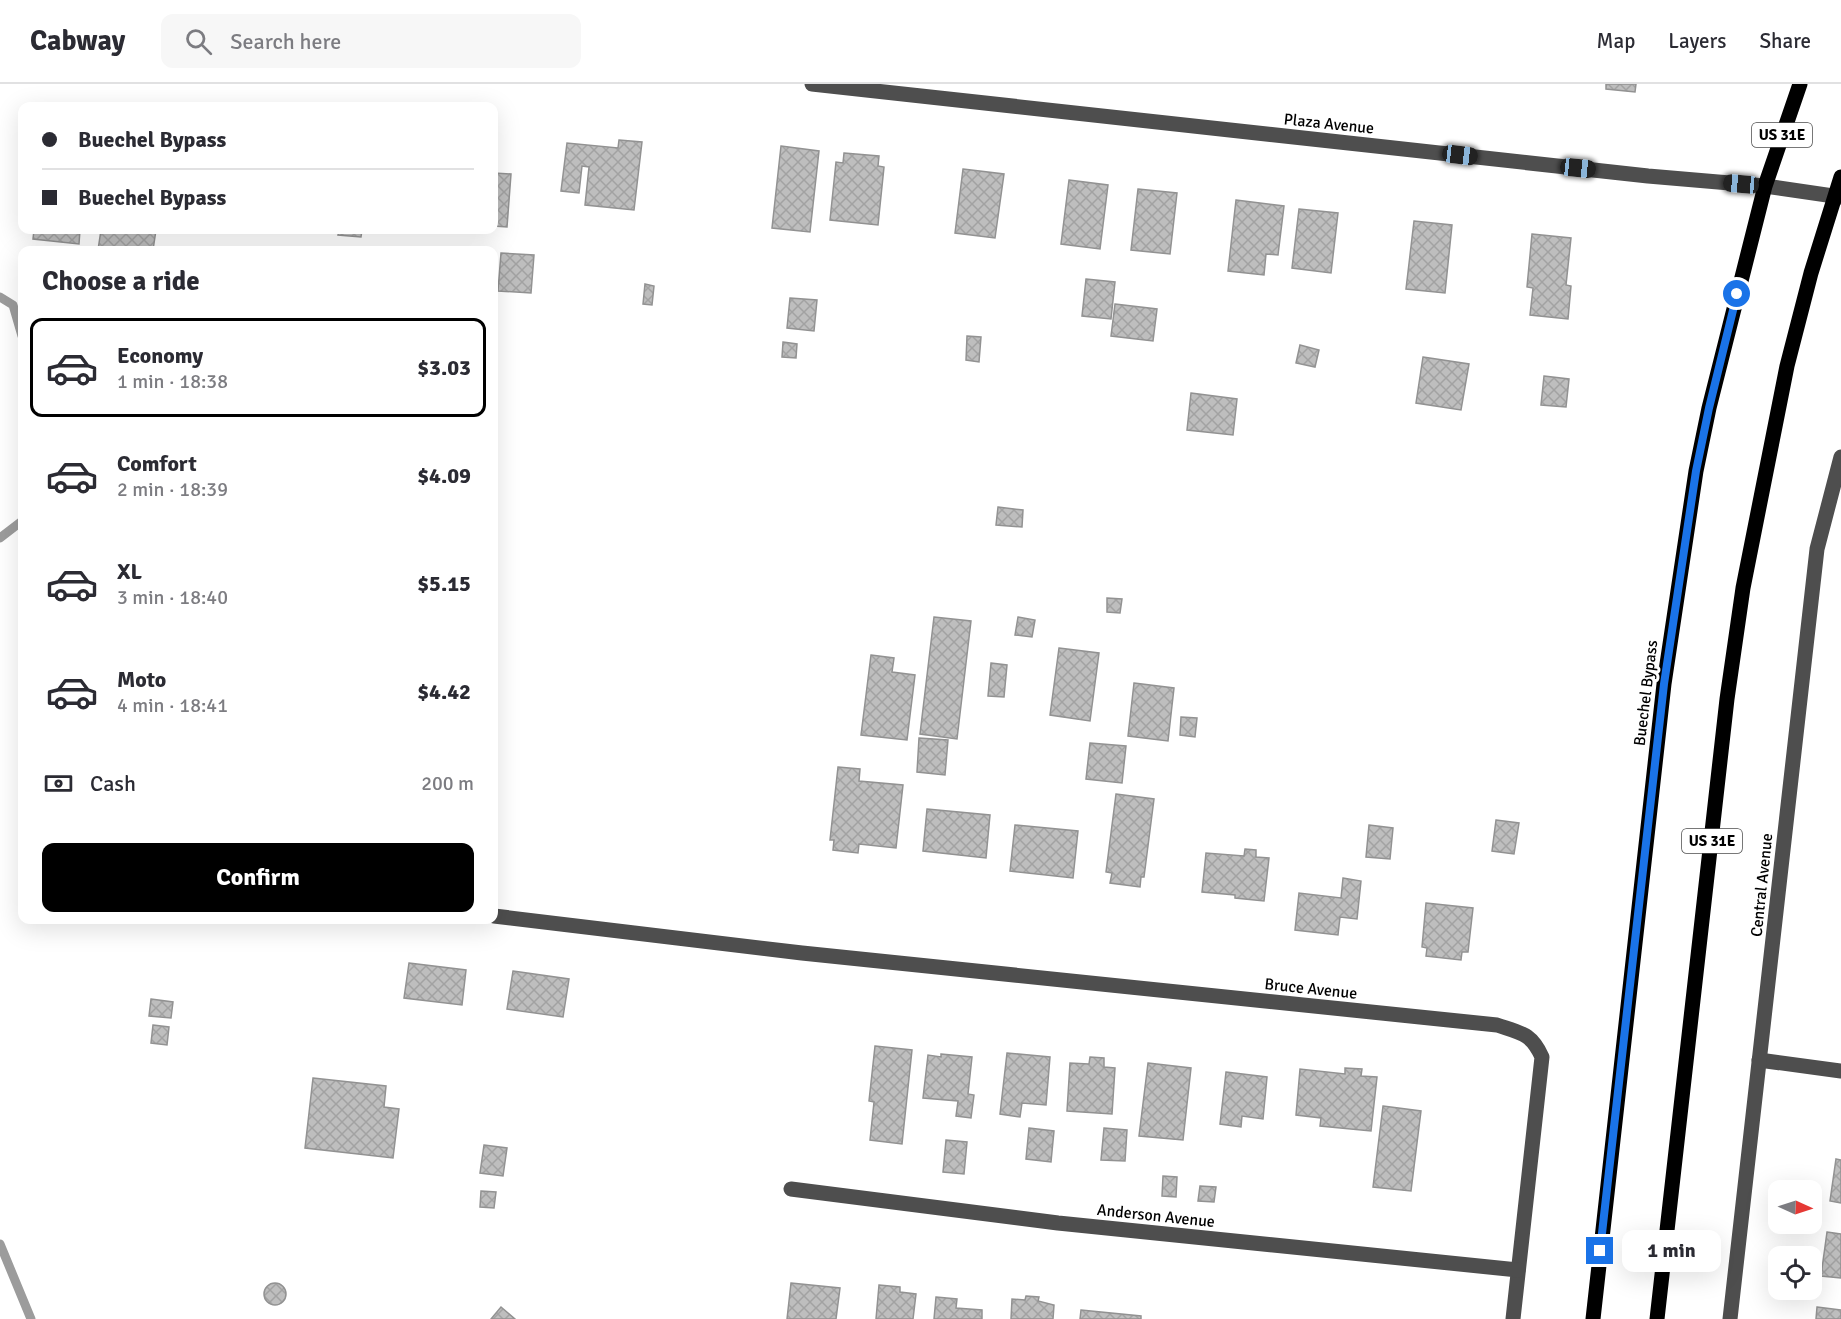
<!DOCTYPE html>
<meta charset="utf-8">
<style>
:root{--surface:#fff;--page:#f7f7f7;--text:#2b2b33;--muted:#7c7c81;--line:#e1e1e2;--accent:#000}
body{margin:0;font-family:Signika,sans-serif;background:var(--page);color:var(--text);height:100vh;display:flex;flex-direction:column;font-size:22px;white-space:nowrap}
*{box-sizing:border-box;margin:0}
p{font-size:20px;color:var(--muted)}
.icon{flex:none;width:33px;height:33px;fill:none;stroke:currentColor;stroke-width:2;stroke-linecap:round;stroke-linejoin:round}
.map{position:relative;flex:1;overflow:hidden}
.sheet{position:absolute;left:18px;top:162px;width:480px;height:678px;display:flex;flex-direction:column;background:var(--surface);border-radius:12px;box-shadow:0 6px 24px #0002}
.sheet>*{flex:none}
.banner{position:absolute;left:18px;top:18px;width:480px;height:132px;border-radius:12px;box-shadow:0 6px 24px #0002;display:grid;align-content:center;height:132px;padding:0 24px;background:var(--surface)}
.needle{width:39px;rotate:93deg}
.buttons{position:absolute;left:1768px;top:1096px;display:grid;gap:12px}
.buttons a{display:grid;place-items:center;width:54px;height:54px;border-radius:12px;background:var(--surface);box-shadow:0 6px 24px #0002;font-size:30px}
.end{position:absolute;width:27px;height:27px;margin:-14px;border:8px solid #1a73e8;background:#fff;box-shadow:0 0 0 3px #fff}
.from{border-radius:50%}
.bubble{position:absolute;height:42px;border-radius:12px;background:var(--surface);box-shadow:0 6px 24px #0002;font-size:20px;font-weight:700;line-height:42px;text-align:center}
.car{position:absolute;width:18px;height:36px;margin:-18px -9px;border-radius:8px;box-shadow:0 0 4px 2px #0007;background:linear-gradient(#222 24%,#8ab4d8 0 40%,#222 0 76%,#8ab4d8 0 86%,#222 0)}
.banner b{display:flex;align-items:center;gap:21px;height:57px;font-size:22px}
.banner b+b{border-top:2px solid var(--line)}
.banner i{width:15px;height:15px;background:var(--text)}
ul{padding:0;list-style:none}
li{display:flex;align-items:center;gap:18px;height:99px;margin:0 12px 9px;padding:0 12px;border:3px solid transparent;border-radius:12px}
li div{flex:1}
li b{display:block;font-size:22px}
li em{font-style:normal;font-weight:700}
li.on{border-color:var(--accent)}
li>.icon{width:54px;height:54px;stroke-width:1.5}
h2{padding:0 24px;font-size:27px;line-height:72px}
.pay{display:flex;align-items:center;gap:15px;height:66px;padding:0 24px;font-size:22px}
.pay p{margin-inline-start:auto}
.primary-button{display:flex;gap:12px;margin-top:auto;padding:12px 24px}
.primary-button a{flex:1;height:69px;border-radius:12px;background:var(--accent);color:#fff;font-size:24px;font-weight:700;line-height:69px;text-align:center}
header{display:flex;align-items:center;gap:36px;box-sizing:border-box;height:84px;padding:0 30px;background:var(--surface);border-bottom:2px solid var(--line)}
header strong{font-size:28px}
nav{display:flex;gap:33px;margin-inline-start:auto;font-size:21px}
.search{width:420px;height:54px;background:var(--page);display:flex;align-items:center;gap:15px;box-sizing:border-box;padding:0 21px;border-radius:12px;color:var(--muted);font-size:22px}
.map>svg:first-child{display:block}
</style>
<header>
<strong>Cabway</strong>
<div class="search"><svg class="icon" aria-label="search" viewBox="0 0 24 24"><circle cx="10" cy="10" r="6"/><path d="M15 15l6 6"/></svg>Search here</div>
<nav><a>Map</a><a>Layers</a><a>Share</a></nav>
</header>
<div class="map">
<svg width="1841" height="1235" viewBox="0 0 1841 1235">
<defs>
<pattern id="building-cross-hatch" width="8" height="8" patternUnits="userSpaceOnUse" patternTransform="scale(1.5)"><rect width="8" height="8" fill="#bebebe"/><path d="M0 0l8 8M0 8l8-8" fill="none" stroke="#a2a2a2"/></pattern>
</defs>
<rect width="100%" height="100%" fill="#fff"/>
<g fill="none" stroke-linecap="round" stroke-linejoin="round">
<!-- stream -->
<g stroke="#9c9c9c" stroke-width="9">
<path d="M0 213 13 221 22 252"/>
<path d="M0 454 22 437"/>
<path d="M0 1160 31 1235"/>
</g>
</g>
<!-- building -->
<g fill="url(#building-cross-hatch)" stroke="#929292" stroke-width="1.5">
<path d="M1606 0H1636L1635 8 1606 5Z"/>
<path d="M619 56 642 58 634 126 585 121 589 83 582 82 579 109 561 107 567 59 618 64Z"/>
<path d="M781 62 819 67 810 148 772 144Z"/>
<path d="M844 69 879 72 878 82 884 83 878 141 830 136 836 78 843 79Z"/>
<path d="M963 85 1004 90 995 154 955 149Z"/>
<path d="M494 89 511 90 507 143 494 142Z"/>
<path d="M1069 96 1108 101 1100 165 1061 160Z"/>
<path d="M1138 105 1177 109 1170 170 1131 166Z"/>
<path d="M1236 116 1284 122 1278 171 1266 170 1264 191 1228 187Z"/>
<path d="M1299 125 1338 129 1331 189 1292 184Z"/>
<path d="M1414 137 1452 141 1445 209 1406 205Z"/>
<path d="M34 146H80L79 160 33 155Z"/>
<path d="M101 146H156L153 166H98Z"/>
<path d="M339 146H362L361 153 338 151Z"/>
<path d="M1532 150 1571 154 1566 201 1571 202 1568 235 1530 231 1533 204 1527 203Z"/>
<path d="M501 169 534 171 531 209 498 207Z"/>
<path d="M1086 195 1115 198 1111 235 1082 232Z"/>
<path d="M645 200 654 202 652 221 643 220Z"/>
<path d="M790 214 817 216 814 247 787 244Z"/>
<path d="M1115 220 1157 225 1153 257 1111 252Z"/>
<path d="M967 252 981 253 979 278 966 276Z"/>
<path d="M783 258 797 260 796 274 782 273Z"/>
<path d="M1300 261 1319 266 1315 283 1296 279Z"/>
<path d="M1423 273 1469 280 1461 326 1416 319Z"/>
<path d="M1544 292 1569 295 1566 323 1541 321Z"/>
<path d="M1191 309 1237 315 1233 351 1187 346Z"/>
<path d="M998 423 1023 426 1022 443 996 441Z"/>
<path d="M1107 514 1122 515 1120 529 1107 528Z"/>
<path d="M934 533 971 537 957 655 920 650Z"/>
<path d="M1018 533 1035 536 1032 553 1015 551Z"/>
<path d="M1059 564 1099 569 1090 637 1050 631Z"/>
<path d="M871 571 894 574 892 588 915 591 907 656 861 651Z"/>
<path d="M991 579 1007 581 1004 613 988 612Z"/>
<path d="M1134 599 1174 604 1168 657 1128 652Z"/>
<path d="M1181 633 1197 634 1195 653 1180 651Z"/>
<path d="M919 654 948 656 945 691 917 688Z"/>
<path d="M1090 659 1126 662 1122 699 1086 695Z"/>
<path d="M838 683 860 685 859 697 903 701 896 764 859 760 858 769 833 766 834 756H830Z"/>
<path d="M1116 710 1154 715 1144 793H1141L1140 803 1110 799 1112 789 1106 788Z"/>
<path d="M927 725 990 731 986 774 923 767Z"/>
<path d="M1496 736 1519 739 1514 770 1492 767Z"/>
<path d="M1015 741 1078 747 1073 794 1010 787Z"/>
<path d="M1369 741 1393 744 1390 775 1366 773Z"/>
<path d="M1245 765 1256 766V773L1269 774 1264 817 1235 814V811L1202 808 1206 769 1244 772Z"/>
<path d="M1343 794 1361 797 1357 835 1340 833 1338 851 1295 846 1299 809 1341 814Z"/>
<path d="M1426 819 1473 824 1468 868H1462L1461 876 1426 872 1427 864 1422 863Z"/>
<path d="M409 879 466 886 462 921 404 914Z"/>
<path d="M513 887 569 895 563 933 507 925Z"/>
<path d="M151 915 173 918 171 934 149 932Z"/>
<path d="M153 941 169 943 167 961 151 959Z"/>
<path d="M875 962 912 966 902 1060 870 1056 874 1018 869 1017Z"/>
<path d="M1007 969 1050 973 1046 1021 1022 1019 1020 1033 1000 1030Z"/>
<path d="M941 970 972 973 968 1010 974 1011 971 1034 956 1032 958 1017 923 1014 928 971 941 973Z"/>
<path d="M1090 973 1104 974V983L1115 984 1112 1030 1067 1027 1070 979 1089 980Z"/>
<path d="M1148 979 1191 984 1183 1056 1139 1052Z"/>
<path d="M1345 984 1362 985 1361 992 1377 993 1371 1047 1320 1042 1321 1034 1296 1031 1300 985 1345 990Z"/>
<path d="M1226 988 1267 993 1263 1035 1242 1032 1241 1043 1220 1040Z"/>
<path d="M313 994 386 1002 384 1023 399 1025 393 1074 305 1064Z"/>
<path d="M1383 1022 1421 1027 1411 1107 1373 1103Z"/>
<path d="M1029 1044 1054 1047 1051 1078 1026 1075Z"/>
<path d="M1104 1044 1127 1046 1125 1077 1101 1076Z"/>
<path d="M946 1056 967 1058 964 1090 943 1088Z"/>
<path d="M484 1061 507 1064 503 1092 480 1089Z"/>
<path d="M1836 1075 1841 1076V1119L1830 1117Z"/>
<path d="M1163 1092 1177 1093 1176 1113 1162 1112Z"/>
<path d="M1200 1102 1216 1103 1214 1118 1198 1117Z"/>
<path d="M481 1107 496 1108 494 1124 480 1123Z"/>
<path d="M1827 1148 1841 1150V1194L1821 1192Z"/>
<path d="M791 1199 840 1204 836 1235H787Z"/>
<circle cx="275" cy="1210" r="11"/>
<path d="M879 1201 900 1203V1208L916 1210 913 1235H876Z"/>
<path d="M1026 1212 1039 1213 1038 1217 1054 1221 1053 1235H1011L1012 1215 1025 1216Z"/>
<path d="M936 1213 957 1215 956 1224 982 1226V1235H934Z"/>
<path d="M501 1223 515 1235H491Z"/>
<path d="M1817 1223 1841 1226V1235H1816Z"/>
<path d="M1081 1226 1141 1232V1235H1080Z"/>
</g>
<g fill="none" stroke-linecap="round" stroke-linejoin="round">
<!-- minor -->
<g stroke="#4e4e4e" stroke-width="15">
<path d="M812 0 1648 92 1765 102 1841 113"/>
<path d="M494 832 802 869 1497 941C1521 949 1531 949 1542 973L1513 1235"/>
<path d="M1759 976 1841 987"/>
<path d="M791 1105 1058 1139 1518 1186"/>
<path d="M1730 1235 1817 465 1841 373"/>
</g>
<!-- major -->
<g stroke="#000" stroke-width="15">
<path d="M1593 1235 1664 600 1696 387 1709 324 1765 102 1800 0"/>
<path d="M1657 1235 1727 615 1743 504 1787 282 1811 189 1841 93"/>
</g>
</g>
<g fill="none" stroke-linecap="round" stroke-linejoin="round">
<!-- route -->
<path stroke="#1a73e8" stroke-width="8" d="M1600 1167 1664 600 1696 387 1709 324 1737 210"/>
</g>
<g text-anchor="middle" stroke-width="6" stroke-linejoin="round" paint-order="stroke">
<!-- shield labels -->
<g fill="#fff" stroke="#4c4c4c" stroke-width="1.5">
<rect x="1752" y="39" width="60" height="24" rx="4.5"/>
<rect x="1682" y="745" width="60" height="24" rx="4.5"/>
</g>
<g font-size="15" font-weight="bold" fill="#000">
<text x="1782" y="56">US 31E</text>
<text x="1712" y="762">US 31E</text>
</g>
<!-- street labels -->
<g font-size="16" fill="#000" stroke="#fff">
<text transform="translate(1329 39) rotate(6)" y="6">Plaza Avenue</text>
<text transform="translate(1645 609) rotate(-83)" y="6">Buechel Bypass</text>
<text transform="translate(1761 801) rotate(-84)" y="6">Central Avenue</text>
<text transform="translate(1311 904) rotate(6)" y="6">Bruce Avenue</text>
<text transform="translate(1156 1131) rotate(6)" y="6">Anderson Avenue</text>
</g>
</g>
</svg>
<div class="buttons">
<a><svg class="needle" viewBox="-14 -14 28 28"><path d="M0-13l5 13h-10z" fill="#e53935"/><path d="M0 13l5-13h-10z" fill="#7c7c81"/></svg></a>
<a><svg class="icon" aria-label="locate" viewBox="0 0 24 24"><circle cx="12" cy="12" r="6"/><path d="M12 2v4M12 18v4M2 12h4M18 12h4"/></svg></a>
</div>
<i class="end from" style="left:1737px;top:210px"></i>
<i class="end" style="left:1600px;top:1167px"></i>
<div class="bubble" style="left:1622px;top:1146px;width:99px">1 min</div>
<i class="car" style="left:1460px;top:71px;rotate:97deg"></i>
<i class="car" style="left:1578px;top:84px;rotate:96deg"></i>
<i class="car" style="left:1741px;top:100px;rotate:275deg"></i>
<div class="banner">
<b><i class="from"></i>Buechel Bypass</b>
<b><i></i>Buechel Bypass</b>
</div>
<section class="sheet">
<h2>Choose a ride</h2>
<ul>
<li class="on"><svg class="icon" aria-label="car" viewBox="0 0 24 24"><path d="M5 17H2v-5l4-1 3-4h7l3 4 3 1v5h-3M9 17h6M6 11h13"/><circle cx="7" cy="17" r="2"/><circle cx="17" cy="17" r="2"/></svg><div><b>Economy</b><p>1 min · 18:38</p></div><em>$3.03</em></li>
<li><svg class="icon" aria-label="car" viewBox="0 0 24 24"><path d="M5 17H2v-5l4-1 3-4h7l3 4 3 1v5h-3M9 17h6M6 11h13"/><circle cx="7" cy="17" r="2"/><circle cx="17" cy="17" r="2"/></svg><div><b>Comfort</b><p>2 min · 18:39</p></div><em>$4.09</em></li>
<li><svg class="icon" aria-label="car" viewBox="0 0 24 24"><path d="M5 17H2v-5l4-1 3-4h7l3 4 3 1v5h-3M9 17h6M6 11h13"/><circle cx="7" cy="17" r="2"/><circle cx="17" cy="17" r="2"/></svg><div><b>XL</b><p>3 min · 18:40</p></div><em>$5.15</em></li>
<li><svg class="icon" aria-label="car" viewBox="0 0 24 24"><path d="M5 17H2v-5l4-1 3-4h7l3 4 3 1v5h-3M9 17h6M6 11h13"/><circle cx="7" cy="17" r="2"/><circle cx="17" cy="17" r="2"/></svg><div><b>Moto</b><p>4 min · 18:41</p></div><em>$4.42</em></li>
</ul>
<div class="pay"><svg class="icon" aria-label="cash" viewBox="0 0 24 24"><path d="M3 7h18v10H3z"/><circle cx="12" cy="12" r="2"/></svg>Cash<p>200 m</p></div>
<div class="primary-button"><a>Confirm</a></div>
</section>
</div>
